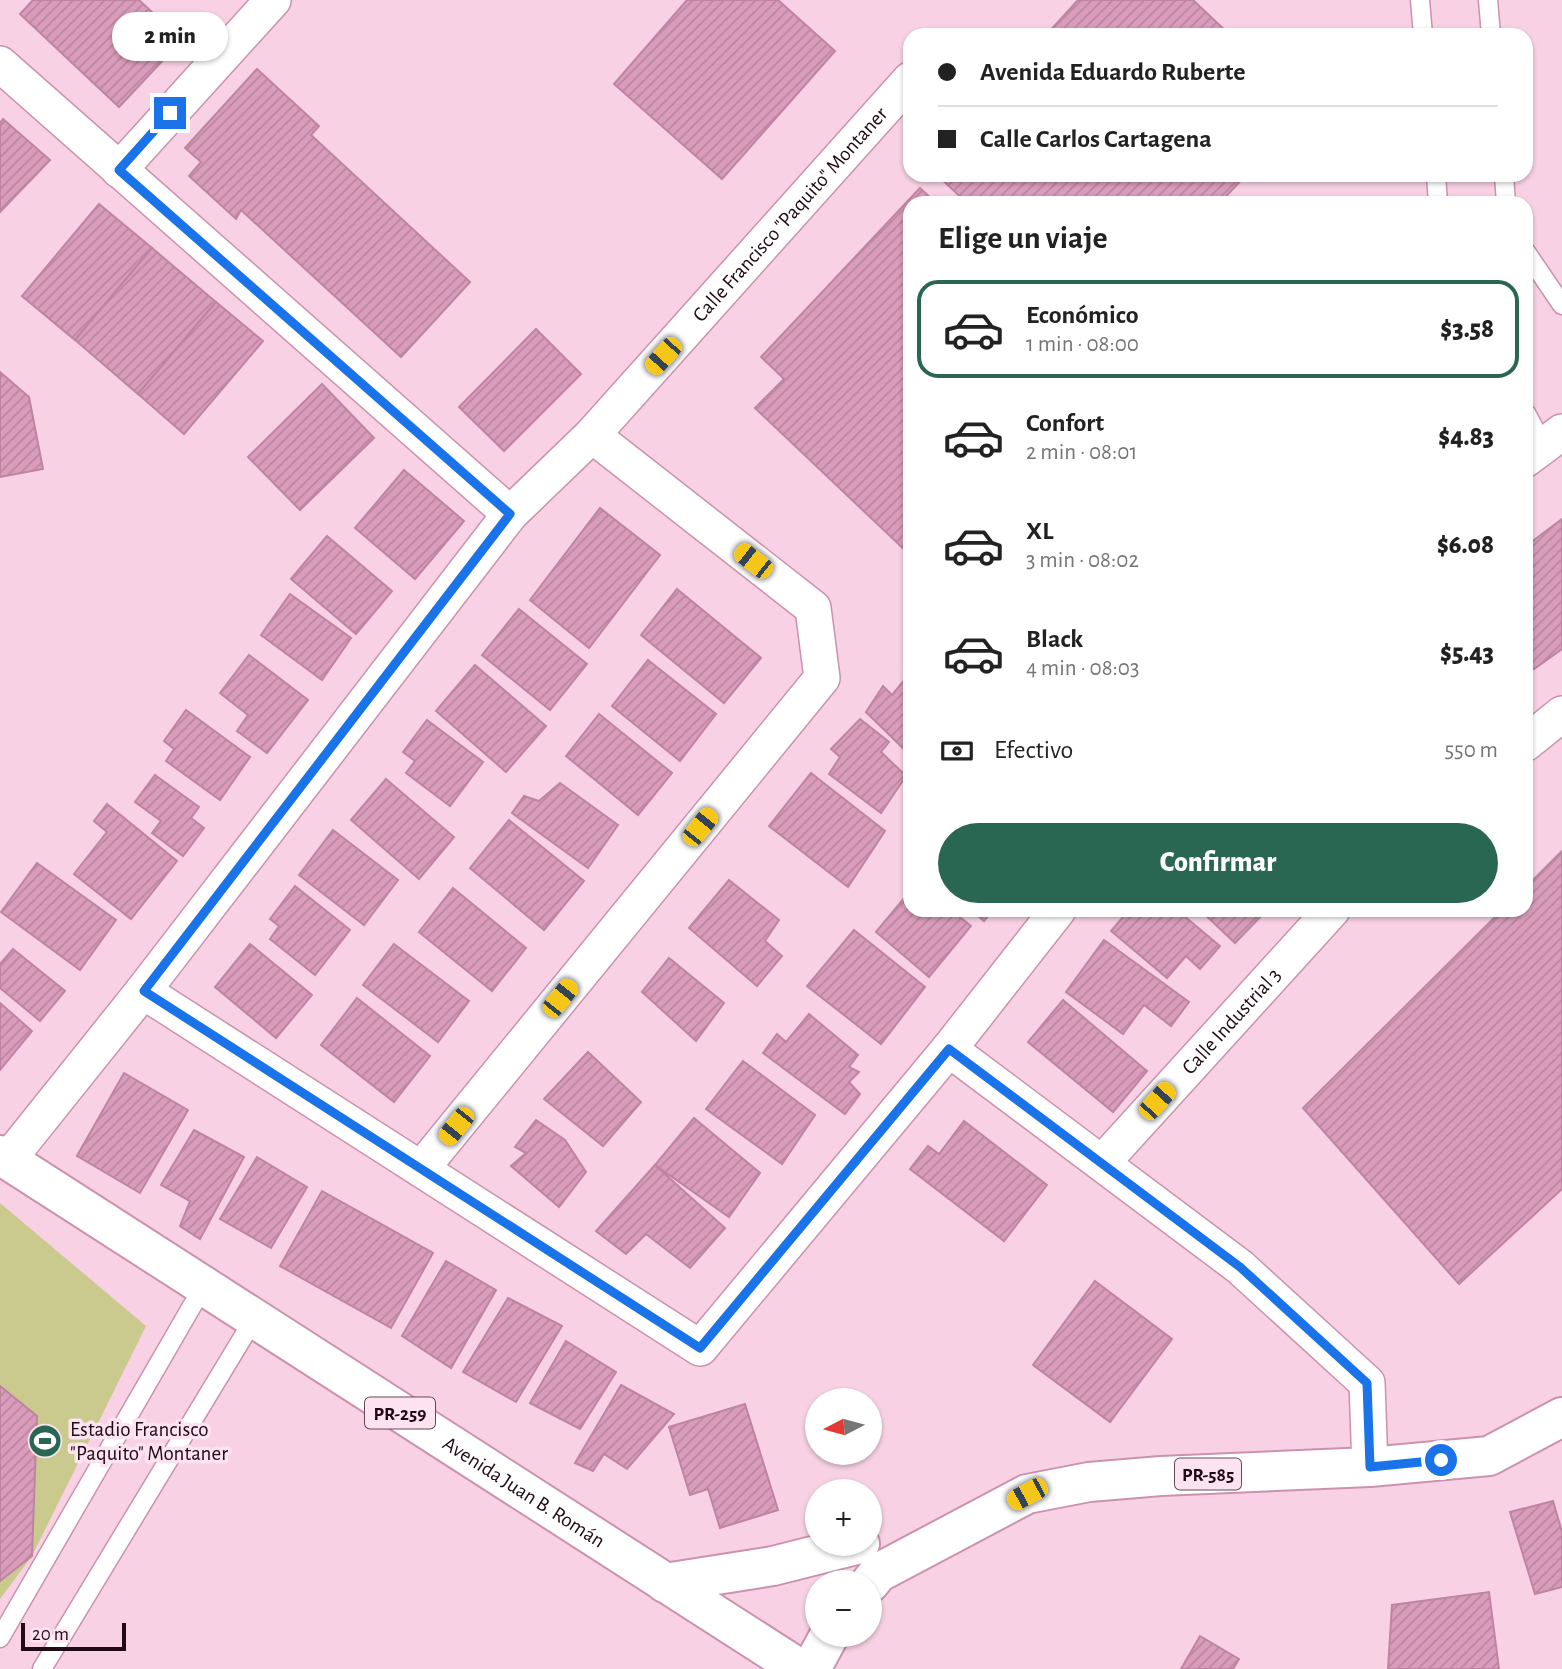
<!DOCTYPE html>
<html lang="es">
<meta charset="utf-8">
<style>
:root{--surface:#fff;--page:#f6f6f6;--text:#222;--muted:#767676;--line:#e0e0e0;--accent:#2a6752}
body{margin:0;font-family:"Alegreya Sans",sans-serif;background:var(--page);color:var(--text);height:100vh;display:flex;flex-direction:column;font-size:26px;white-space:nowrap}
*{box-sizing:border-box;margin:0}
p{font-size:23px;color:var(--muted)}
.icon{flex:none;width:38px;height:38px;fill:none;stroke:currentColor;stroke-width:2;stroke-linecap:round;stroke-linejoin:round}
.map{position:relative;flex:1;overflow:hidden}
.sheet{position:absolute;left:903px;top:196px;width:630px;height:721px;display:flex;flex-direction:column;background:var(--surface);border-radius:21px;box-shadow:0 2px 5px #0004}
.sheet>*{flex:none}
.hud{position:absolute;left:903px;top:28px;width:630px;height:154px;border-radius:21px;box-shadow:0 2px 5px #0004;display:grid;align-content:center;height:154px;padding:0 35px;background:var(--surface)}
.needle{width:46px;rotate:264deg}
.tools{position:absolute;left:805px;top:1388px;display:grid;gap:14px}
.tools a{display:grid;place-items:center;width:77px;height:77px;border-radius:50%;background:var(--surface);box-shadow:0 2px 5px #0004;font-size:35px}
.scale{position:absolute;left:21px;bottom:18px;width:105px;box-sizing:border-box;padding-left:7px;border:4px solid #1f0a16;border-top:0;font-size:19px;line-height:24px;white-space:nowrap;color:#1f0a16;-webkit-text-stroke:5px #fde3ef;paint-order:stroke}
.end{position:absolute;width:32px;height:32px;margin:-16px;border:9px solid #1a73e8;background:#fff;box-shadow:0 0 0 4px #fff}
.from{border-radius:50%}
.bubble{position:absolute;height:49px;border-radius:24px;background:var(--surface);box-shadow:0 2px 5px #0004;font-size:23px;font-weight:800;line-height:49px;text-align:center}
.car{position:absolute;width:21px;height:42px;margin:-21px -10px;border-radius:9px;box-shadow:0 0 5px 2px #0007;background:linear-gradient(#f5c518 24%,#345 0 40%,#f5c518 0 76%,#345 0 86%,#f5c518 0)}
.hud b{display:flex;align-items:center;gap:24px;height:66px;font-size:26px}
.hud b+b{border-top:2px solid var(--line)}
.hud i{width:18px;height:18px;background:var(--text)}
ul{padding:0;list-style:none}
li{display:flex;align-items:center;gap:21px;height:98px;margin:0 14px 10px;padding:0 21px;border:4px solid transparent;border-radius:21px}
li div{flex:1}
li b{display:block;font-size:26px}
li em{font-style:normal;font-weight:800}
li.current{border-color:var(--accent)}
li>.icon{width:63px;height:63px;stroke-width:1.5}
h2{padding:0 35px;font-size:32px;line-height:84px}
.pay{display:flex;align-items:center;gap:18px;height:77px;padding:0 35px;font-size:26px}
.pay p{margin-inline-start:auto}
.primary-button{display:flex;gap:14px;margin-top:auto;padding:14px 35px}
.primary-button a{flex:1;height:80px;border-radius:42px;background:var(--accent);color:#fff;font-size:28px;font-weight:800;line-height:80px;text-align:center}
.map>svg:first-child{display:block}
</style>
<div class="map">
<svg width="1562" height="1669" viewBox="0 0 1562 1669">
<defs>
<pattern id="building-hatch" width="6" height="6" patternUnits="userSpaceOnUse" patternTransform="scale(1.75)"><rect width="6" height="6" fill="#d99dbb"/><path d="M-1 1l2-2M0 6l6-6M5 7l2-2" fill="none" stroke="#ba86a0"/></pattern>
</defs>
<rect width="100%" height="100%" fill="#f8d2e4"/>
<!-- grass -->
<path fill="#caca8e" d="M0 1203 146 1326 32 1556 0 1599Z"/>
<!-- building -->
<g fill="url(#building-hatch)" stroke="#be84a2" stroke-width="2">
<path d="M33 0H139L182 40 119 107 20 14Z"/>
<path d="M687 0H778L835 51 722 179 614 84Z"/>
<path d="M1078 0H1193L1230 35H1046Z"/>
<path d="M257 69 319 126 311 135 470 282 401 357 241 210 236 219 189 176 201 162 185 148Z"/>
<path d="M3 119 50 160 0 212V123Z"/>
<path d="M937 175H1246L1220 203H967Z"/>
<path d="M920 188 936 203H910V555L755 408 784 379 761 357Z"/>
<path d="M99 204 152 248 75 340 22 296Z"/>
<path d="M152 248 216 302 138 394 75 340Z"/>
<path d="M216 302 263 341 184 434 138 394Z"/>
<path d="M536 329 581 374 504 451 459 407Z"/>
<path d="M0 372 29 397 43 469 0 477Z"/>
<path d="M322 384 374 438 300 510 248 457Z"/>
<path d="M404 470 464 521 415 579 355 528Z"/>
<path d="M600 508 660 555 589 648 530 600Z"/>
<path d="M1562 519V649L1534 669 1526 658V546Z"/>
<path d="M327 536 392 591 356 634 291 579Z"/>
<path d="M677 589 761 658 724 703 641 635Z"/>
<path d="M290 594 351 638 322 680 261 635Z"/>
<path d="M519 609 587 664 550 710 482 655Z"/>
<path d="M249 655 308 700 267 753 237 731 248 715 220 693Z"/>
<path d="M648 660 716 714 680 761 612 706Z"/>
<path d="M475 665 546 726 506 772 436 711Z"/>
<path d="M910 673V755L866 712 883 686 892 695Z"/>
<path d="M186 710 250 757 220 800 166 761 174 749 164 741Z"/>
<path d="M599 714 672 773 638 815 566 756Z"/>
<path d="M860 719 889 742 881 752 906 776 881 813 829 774 840 757 831 749Z"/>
<path d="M427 720 483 762 450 806 406 773 415 761 403 752Z"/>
<path d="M811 773 885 831 848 887 769 826Z"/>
<path d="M155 775 199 807 191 818 204 828 183 856 152 833 161 821 135 802Z"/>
<path d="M386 779 454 837 419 879 351 820Z"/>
<path d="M560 783 618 825 588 868 512 813 524 796 539 801Z"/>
<path d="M107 804 177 861 131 919 74 874 107 832 94 821Z"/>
<path d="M509 820 584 881 544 930 470 868Z"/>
<path d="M333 830 398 880 364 925 299 875Z"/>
<path d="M1562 851V1189L1459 1284 1303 1108 1502 910H1526V887Z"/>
<path d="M37 863 116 920 80 970 1 912Z"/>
<path d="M729 880 779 920 765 941 782 956 757 986 689 928Z"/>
<path d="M295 886 350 930 315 975 270 939 279 926 270 919Z"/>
<path d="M453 888 526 948 492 991 419 932Z"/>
<path d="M910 891V910H951L971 926 929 977 876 932Z"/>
<path d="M971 910H993L984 921Z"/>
<path d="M1129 910H1177L1220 946 1200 969 1186 956 1167 978 1111 931Z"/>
<path d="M1200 910H1267L1235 943Z"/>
<path d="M854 930 925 987 881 1044 807 986Z"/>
<path d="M1104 940 1189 1002 1171 1026 1144 1005 1123 1034 1066 992Z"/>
<path d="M250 944 312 995 276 1038 215 987Z"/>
<path d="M394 944 469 1001 438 1042 363 985Z"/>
<path d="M13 949 65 991 40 1021 0 988V964Z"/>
<path d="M669 958 724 1003 696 1041 642 992Z"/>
<path d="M357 998 430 1056 394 1102 321 1045Z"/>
<path d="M1063 1000 1147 1071 1113 1112 1028 1042Z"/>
<path d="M0 1003 32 1031 0 1070Z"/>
<path d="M809 1014 858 1055 849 1067 859 1072 849 1082 860 1094 845 1114 763 1053 777 1034 786 1042Z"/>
<path d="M588 1052 641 1102 603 1146 544 1099Z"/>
<path d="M743 1061 815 1115 782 1164 706 1109Z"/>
<path d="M124 1073 188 1110 140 1193 77 1156Z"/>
<path d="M694 1118 760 1173 729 1217 655 1165Z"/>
<path d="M536 1120 565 1140 586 1172 559 1207 511 1166 526 1153 515 1147Z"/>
<path d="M964 1121 1047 1185 1004 1241 910 1169 928 1146 939 1154Z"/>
<path d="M194 1130 244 1157 200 1239 180 1226 190 1201 161 1185Z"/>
<path d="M257 1157 307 1187 271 1248 220 1219Z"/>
<path d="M655 1165 725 1228 690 1268 646 1234 626 1254 596 1231Z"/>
<path d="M322 1191 433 1253 391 1328 280 1266Z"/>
<path d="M446 1261 496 1290 451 1368 402 1336Z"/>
<path d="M1095 1281 1172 1339 1110 1422 1033 1365Z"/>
<path d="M508 1298 562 1326 516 1402 463 1372Z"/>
<path d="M566 1341 616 1372 580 1429 530 1403Z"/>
<path d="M621 1385 674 1414 627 1469 604 1454 593 1471 575 1463Z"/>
<path d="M0 1386 37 1416 32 1556 0 1581Z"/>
<path d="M745 1404 778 1510 720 1528 708 1489 690 1495 669 1427Z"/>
<path d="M1553 1501 1562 1532V1587L1535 1594 1510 1512Z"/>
<path d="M1489 1592 1499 1669H1388L1392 1605Z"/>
<path d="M1200 1636 1239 1659 1233 1669H1181Z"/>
</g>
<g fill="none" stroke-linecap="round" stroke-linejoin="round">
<defs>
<g id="lane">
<path d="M1420 0 1423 35"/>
<path d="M1488 0 1491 35"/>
<path d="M1436 175 1438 203"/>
<path d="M1504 175 1506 203"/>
<path d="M1526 252 1562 305"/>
<path d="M1526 413 1543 445"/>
<path d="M0 1638 203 1287"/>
<path d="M42 1669 254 1319"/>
</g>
<g id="street">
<path d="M0 64 510 514"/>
<path d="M119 170 273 0"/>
<path d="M1526 459 1562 432"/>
<path d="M1526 743 1562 714"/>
<path d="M143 991 700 1348 949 1049 1058 910"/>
<path d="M949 1049 1240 1267 1367 1383 1370 1467"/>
<path id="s1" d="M7 1161 143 991 510 514 592 435 910 80"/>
<path id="s2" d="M1102 1163 1332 910"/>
<path d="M421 1169 822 678 813 608 592 435"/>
</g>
<g id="primary">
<path id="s3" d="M0 1155 800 1669"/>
<path d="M665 1583 773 1566 860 1544"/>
<path d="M870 1583 878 1573 1027 1494 1089 1482 1161 1476 1370 1467 1489 1456 1562 1417"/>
<path d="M811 1669 830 1634"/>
</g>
</defs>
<!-- lane casing -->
<use href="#lane" stroke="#cc91af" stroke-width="21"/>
<!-- street casing -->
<use href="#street" stroke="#cc91af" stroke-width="38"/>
<!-- primary casing -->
<use href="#primary" stroke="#cc91af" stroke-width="42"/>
<!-- lane -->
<use href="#lane" stroke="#fff" stroke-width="18"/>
<!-- street -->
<use href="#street" stroke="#fff" stroke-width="35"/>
<!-- primary -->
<use href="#primary" stroke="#fff" stroke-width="38"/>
</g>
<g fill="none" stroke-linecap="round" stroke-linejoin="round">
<!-- route -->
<path stroke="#1a73e8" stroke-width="9" d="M170 113 119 170 510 514 144 991 700 1348 949 1049 1240 1267 1367 1383 1370 1467 1441 1460"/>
</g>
<!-- icons -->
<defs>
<symbol id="stadium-disc" viewBox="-11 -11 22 22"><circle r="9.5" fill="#2a6752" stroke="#fde3ef"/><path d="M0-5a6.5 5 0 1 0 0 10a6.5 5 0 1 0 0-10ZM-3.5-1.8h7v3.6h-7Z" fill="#fff"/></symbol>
</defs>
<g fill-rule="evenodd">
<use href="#stadium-disc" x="26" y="1422" width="38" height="38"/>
</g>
<g text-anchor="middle" stroke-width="7" stroke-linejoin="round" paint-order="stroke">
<!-- shield labels -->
<g fill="#fde3ef" stroke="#624b57" stroke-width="2">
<rect x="365" y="1397.5" width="70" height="31" rx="5"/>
<rect x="1175" y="1458.5" width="66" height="31" rx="5"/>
</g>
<g font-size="19" font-weight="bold" fill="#1f0a16">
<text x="400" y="1420">PR-259</text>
<text x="1208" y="1481">PR-585</text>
</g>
<!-- street labels -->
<g font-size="21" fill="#1f0a16" stroke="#fde3ef">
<text dy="7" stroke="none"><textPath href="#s1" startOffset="1230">Calle Francisco "Paquito" Montaner</textPath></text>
<text dy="7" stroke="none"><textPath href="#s2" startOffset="192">Calle Industrial 3</textPath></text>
<text dy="7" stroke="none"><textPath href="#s3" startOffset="623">Avenida Juan B. Román</textPath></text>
</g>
<!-- poi labels -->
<g font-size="21" fill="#1f0a16" stroke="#fde3ef" text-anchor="start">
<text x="70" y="1436">Estadio Francisco<tspan x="70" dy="24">"Paquito" Montaner</tspan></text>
</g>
</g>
</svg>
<div class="tools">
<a><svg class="needle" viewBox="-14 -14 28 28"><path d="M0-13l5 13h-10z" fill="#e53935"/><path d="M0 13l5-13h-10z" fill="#767676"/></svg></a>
<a>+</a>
<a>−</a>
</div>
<div class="scale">20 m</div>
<i class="end from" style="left:1441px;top:1460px"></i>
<i class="end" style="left:170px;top:113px"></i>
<div class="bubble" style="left:112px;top:12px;width:116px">2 min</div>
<i class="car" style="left:663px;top:356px;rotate:222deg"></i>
<i class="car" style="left:753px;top:561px;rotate:308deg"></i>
<i class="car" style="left:700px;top:827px;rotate:39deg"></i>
<i class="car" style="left:560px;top:998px;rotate:39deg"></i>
<i class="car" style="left:1157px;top:1101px;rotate:42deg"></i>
<i class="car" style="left:456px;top:1126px;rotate:219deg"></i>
<i class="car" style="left:1027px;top:1494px;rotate:242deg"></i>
<div class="hud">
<b><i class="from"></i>Avenida Eduardo Ruberte</b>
<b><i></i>Calle Carlos Cartagena</b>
</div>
<section class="sheet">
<h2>Elige un viaje</h2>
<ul>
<li class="current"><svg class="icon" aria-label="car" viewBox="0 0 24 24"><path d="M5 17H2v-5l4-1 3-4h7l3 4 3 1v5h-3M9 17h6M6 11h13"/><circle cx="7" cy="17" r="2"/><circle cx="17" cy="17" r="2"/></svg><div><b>Económico</b><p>1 min · 08:00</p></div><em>$3.58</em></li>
<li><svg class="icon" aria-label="car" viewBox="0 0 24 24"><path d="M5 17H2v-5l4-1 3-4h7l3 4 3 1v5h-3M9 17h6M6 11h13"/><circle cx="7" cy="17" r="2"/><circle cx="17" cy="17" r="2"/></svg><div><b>Confort</b><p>2 min · 08:01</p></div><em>$4.83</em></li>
<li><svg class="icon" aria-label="car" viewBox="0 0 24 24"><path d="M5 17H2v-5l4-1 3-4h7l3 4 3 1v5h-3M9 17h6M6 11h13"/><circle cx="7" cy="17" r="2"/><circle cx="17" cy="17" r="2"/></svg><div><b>XL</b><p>3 min · 08:02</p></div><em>$6.08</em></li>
<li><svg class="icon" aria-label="car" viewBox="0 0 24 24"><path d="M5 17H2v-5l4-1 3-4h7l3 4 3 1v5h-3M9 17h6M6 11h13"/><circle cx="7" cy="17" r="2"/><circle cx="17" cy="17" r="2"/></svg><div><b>Black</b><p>4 min · 08:03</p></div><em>$5.43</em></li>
</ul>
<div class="pay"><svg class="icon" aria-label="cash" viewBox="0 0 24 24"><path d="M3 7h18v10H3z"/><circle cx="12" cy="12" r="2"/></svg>Efectivo<p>550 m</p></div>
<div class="primary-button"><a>Confirmar</a></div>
</section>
</div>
